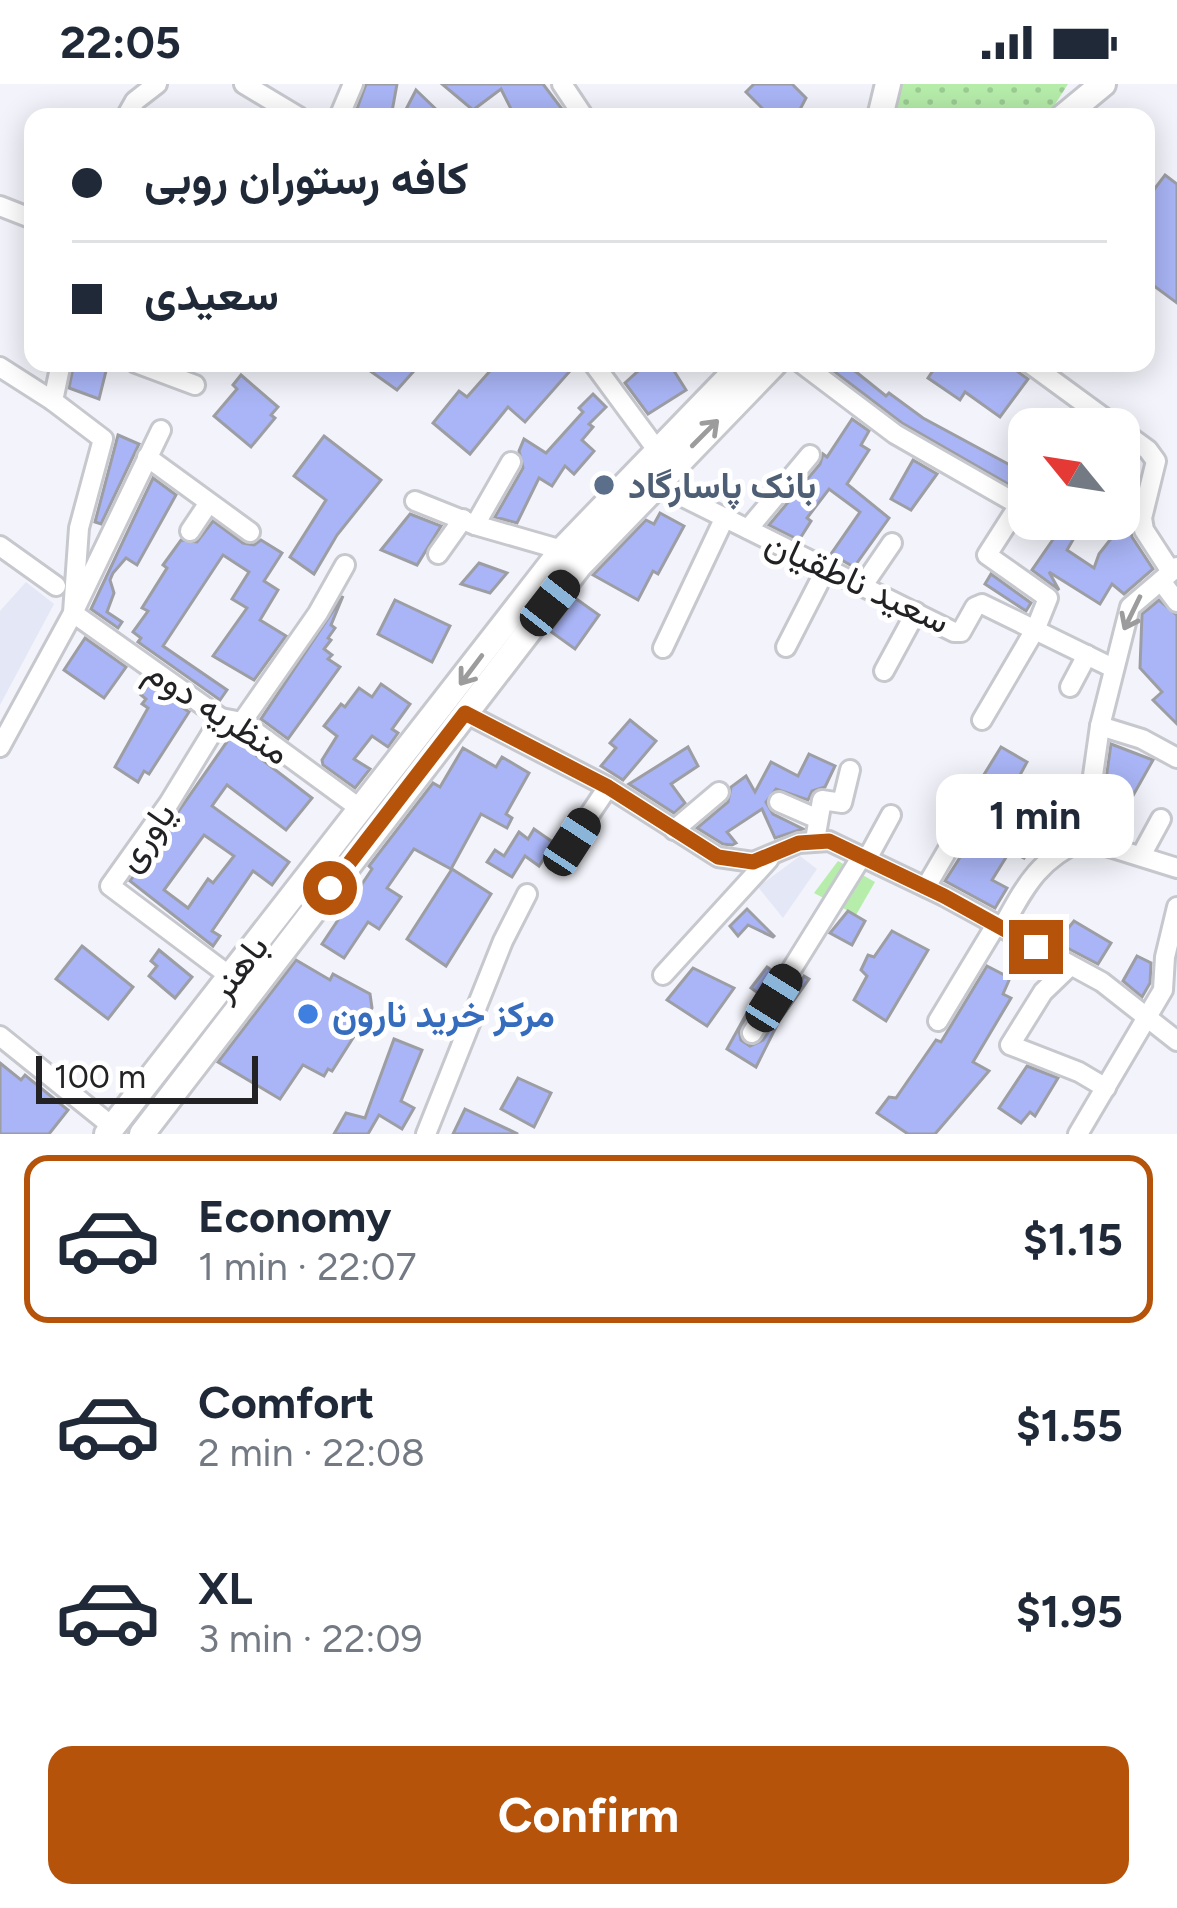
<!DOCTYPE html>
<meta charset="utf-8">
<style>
:root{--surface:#fff;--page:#f2f2f3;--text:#1f2937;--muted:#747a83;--line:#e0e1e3;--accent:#b45309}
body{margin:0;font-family:Figtree,Vazirmatn,sans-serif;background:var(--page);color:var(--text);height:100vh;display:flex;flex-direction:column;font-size:45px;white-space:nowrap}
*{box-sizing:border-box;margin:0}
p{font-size:39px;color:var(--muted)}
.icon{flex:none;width:66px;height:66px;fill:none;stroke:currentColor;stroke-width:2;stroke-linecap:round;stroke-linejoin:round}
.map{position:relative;height:1050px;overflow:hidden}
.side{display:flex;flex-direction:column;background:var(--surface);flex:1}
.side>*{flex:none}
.hud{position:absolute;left:24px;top:24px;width:1131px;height:264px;border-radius:24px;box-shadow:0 6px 30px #0003;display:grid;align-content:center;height:264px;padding:0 48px;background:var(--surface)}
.needle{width:78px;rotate:300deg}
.controls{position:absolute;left:1008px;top:324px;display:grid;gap:24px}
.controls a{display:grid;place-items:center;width:132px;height:132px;border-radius:24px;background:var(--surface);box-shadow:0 6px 30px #0003;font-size:60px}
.scale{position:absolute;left:36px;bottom:30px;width:222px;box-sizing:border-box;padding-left:12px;border:6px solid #222225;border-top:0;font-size:33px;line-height:42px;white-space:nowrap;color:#222225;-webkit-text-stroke:9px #fff;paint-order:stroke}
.end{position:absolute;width:54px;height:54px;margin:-27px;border:15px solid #b45309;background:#fff;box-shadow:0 0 0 6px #fff}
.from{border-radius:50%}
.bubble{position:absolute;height:84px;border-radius:24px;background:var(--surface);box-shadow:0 6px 30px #0003;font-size:39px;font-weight:700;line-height:84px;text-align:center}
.car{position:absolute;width:36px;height:72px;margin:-36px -18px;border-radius:15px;box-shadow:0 0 9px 3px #0007;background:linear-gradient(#222 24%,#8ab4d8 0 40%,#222 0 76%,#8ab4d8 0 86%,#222 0)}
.hud b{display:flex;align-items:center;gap:42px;height:114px;font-size:45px}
.hud b+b{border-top:3px solid var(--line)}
.hud i{width:30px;height:30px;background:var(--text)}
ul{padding:21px 0 0;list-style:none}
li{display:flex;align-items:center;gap:36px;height:168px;margin:0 24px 18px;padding:0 24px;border:6px solid transparent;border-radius:24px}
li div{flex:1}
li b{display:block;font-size:45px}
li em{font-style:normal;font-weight:700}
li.current{border-color:var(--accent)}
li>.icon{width:108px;height:108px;stroke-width:1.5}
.button{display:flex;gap:24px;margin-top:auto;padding:24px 48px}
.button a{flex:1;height:138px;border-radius:24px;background:var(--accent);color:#fff;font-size:48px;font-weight:700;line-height:138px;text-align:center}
.status{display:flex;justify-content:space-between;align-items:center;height:84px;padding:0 60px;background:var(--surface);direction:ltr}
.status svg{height:33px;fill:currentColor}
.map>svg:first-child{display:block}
</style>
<div class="status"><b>22:05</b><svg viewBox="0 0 49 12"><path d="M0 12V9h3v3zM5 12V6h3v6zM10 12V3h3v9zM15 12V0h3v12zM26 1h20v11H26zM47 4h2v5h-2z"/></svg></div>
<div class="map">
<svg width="1177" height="1050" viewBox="0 0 1177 1050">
<defs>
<pattern id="grass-dots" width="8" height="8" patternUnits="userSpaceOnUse" patternTransform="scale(3)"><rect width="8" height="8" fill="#b6edab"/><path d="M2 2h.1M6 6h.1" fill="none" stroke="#9ccb93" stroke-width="1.8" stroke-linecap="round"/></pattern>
</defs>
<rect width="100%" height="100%" fill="#f3f4fb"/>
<!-- built -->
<g fill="#e4e7f5">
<path d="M26 498 54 520 0 621V527Z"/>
<path d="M800 772 817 785 783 834 758 803Z"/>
</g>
<!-- grass -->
<path fill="url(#grass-dots)" d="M898 0H1068L1047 33H894Z"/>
<!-- garden -->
<path fill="#b6edab" d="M838 777 875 798 856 831 814 809Z"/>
<!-- building -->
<g fill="#a9b5f6" stroke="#9d9ea4" stroke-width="3" fill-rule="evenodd">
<path d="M366 0H397L391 33H354Z"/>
<path d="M442 0H543L568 33H515L501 5 473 26Z"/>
<path d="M754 0H792L806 14 796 33H771L746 8Z"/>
<path d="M416 6 444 33H402Z"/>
<path d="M1165 91 1177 100V219L1146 196V116Z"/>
<path d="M74 279H108L99 315 69 304Z"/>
<path d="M359 279H421L397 306Z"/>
<path d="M484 279H577L525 338 508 323 470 370 433 339 459 307 467 313 490 287Z"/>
<path d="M647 279H669L686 306 648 330 625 299Z"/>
<path d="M823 279H845L886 312 889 309 923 334 1010 381 1029 342V412L902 339Z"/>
<path d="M938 279H1006L1028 295 1000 333 965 308 960 316 928 294Z"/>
<path d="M241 291 278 323 271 331 275 334 251 363 214 332 237 305 233 301Z"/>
<path d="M593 310 606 323 589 340 593 343 582 356 594 367 574 390 565 382 552 402 539 394 517 439 495 433 523 384 519 367 524 355 546 369 583 328 579 324Z"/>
<path d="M852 335 869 347 861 361 869 366 847 400 889 434 854 483 831 470 860 428 829 405 807 434 811 437 799 456 769 441 820 380 823 370 827 373Z"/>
<path d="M118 351 139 360 101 440 95 438Z"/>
<path d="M324 352 381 396 337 451 314 490 290 473 326 416 294 392Z"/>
<path d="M913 376 937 390 911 426 891 415Z"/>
<path d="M153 394 176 411 137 481 126 474 113 489 110 496 114 509 107 528 122 538 118 544 91 525Z"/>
<path d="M660 429 684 442 658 490 653 487 638 516 593 491 646 436 654 440Z"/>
<path d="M1122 429 1129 432 1132 453 1153 485 1124 510 1112 500 1100 520 1049 488 1059 506 1032 486 1054 454 1026 435H1085L1067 466 1094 484 1099 470 1117 447Z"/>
<path d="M410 430 441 442 417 481 381 466Z"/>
<path d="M213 437 243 459 254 461 261 456 282 469 264 497 278 506 260 536 286 552 254 596 213 572 247 524 232 515 249 488 223 471 163 562 227 606 220 616 138 558 141 554 133 548 148 527 142 524 167 484 163 481 181 456 197 458Z"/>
<path d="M479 479 507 489 490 509 461 500Z"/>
<path d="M991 490 1031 519 1026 527 985 500Z"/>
<path d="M343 512 331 541 335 544 328 554 331 556 324 565 332 571 328 575 340 583 288 655 261 635Z"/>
<path d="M575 514 599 531 575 565 550 547Z"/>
<path d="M395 516 450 542 432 578 378 550Z"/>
<path d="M1159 516 1177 531V640L1153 616 1162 608 1140 584 1142 530Z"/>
<path d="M85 554 126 583 104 614 64 586Z"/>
<path d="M149 600 189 628 149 690 144 687 138 698 115 683 148 624 142 620 146 615 141 611Z"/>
<path d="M381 600 410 620 392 645 398 649 388 663 372 652 354 675 370 685 355 704 323 681 322 676 337 652 324 642 341 620 345 623 359 604 372 613Z"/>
<path d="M630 636 656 657 623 696 601 682 616 664 610 659Z"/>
<path d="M231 652 312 714 286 746 227 701 212 722 289 778 272 801 253 787 212 847 220 852 213 862 130 797ZM204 751 234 772 213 799 208 795 188 824 164 806Z"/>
<path d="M1111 660 1153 676 1113 747 1099 744Z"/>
<path d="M688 663 698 682 671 700 685 719 674 729 629 700Z"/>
<path d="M1001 663 1027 678 1014 702 1053 719 1045 735 1049 737 1034 767 1030 765 1024 774 1010 767 992 796 1007 804 995 824 945 797 980 742 998 757 1016 721 980 697Z"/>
<path d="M463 664 496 683 502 673 529 689 506 730 512 734 507 744 481 730 451 785 414 765 387 804 401 813 379 845 368 838 344 874 322 860 372 785 369 782 433 699 440 703Z"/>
<path d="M809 670 835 682 825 703 812 707 808 716 776 705 766 718 773 730 803 745 775 754 762 725 727 748 736 759 732 761 723 760 697 744 728 718 731 703 746 692 755 708 771 678 798 692Z"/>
<path d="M534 745 554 759 539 782 525 772 512 793 487 778 495 766 504 772 519 748 528 755Z"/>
<path d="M452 785 491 810 446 882 407 855Z"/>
<path d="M747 825 774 852 773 853 748 841 738 852 730 842Z"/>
<path d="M848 827 865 837 852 861 830 849Z"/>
<path d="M1074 837 1111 859 1098 880 1054 857 1061 845 1066 847Z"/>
<path d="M892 847 928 866 886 937 854 916 867 892 861 886 868 871 874 873Z"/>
<path d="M82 862 133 903 108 935 56 895Z"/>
<path d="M159 866 192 893 175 914 149 892 157 882 151 877Z"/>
<path d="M1137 872 1151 879 1150 899 1142 913 1123 897Z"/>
<path d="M296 876 330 896 333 890 370 910 372 924 332 987 328 985 324 992 303 981 280 1015 218 978Z"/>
<path d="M987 882 1010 894 1003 910 1011 914 973 978 989 987 935 1050H908L877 1029 889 1013 896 1014 936 956 941 958Z"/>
<path d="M767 883 774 888 739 947 741 956 750 962 763 956 804 892 809 895 779 937 756 983 727 965 758 909 751 904Z"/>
<path d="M693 884 734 904 707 942 667 916Z"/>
<path d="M394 955 422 966 401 1017 414 1024 402 1045 379 1031 368 1050H334L346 1029 365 1034Z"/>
<path d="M0 979 21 996 25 991 68 1026 49 1050H0Z"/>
<path d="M1027 982 1058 994 1035 1032 1030 1028 1021 1039 999 1024Z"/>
<path d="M518 994 551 1009 534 1043 501 1025Z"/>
<path d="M465 1025 518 1050H453Z"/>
</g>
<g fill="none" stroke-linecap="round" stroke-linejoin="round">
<defs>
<g id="minor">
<path d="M244 0 299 33"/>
<path d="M562 0 584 33"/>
<path d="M126 33 135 17 157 0"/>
<path d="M339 33 353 0"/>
<path d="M0 122 33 135"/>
<path d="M136 279 195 301"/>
<path d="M593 279 657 366"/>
<path d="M801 279 895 350 1019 421 987 471 1048 514 1036 544 982 636"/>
<path d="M1029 279 1148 366 1156 377 1142 434 1144 446 1170 486"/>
<path d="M0 283 53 317"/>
<path d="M161 346 73 529 221 634 242 638 362 726"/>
<path d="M147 373 250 448"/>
<path d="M655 399 954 548H961L975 523 982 520 1113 584"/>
<path d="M415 417 475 441 562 466"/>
<path d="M475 441 511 378"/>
<path d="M748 445 810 371"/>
<path d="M190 447 208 420"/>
<path d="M0 462 56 502"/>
<path d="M438 470 463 435"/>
<path d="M1161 497 1177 518"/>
<path d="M864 500 892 459"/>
<path d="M786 563 827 483"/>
<path d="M663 564 725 433"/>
<path d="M884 587 916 528"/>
<path d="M1070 603 1087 571"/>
<path d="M465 629 608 703 718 773 753 778 799 759 829 757 944 812 1102 898 1177 957"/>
<path d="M221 634 169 719 110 802 231 893"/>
<path d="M242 638 318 529 345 481"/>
<path d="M1100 642 1142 655 1177 674"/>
<path d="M0 663 73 529 79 444 103 355 53 317 61 279"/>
<path d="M779 718 818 735"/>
<path d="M674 746 719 708"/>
<path d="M1084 755 1100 642 1130 523 1177 483"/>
<path d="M815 756 822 716 842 719 850 686"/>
<path d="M571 758 608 703"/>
<path d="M1142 770 1161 735"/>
<path d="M867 775 891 731"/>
<path d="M926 803 969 729"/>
<path d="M1002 844C1026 801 1037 777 1084 755L1177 784"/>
<path d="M1070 882 1043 908 1010 961 1079 988 1106 1004"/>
<path d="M663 891 769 775"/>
<path d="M938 937 996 841"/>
<path d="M752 949 862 772"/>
<path d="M0 952 113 1043"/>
<path d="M426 1050 503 857 527 810"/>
<path d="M1078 1050 1163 906 1165 873 1177 823"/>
</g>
<g id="major">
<path d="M880 33 888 0"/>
<path d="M1063 33 1103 0"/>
<path d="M107 1050 562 466 743 279"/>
<path d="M142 1050 579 482 775 279"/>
</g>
</defs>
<!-- minor casing -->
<use href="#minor" stroke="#c6c8ce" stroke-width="24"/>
<!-- major casing -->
<use href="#major" stroke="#c6c8ce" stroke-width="30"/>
<!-- minor -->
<use href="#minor" stroke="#fff" stroke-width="18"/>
<!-- major -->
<use href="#major" stroke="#fff" stroke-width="24"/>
</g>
<!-- one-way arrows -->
<defs><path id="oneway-shaft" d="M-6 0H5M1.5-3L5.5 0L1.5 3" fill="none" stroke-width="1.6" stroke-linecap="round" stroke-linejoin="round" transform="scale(3)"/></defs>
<g stroke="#9c9c9d">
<use href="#oneway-shaft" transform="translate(705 349) rotate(-45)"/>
<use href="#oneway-shaft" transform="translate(1132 529) rotate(116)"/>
<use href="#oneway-shaft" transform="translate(471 586) rotate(127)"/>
</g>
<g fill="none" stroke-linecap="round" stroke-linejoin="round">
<!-- route -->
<path stroke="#b45309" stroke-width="15" d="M330 804 465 629 608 703 718 773 753 778 799 759 829 757 944 812 1036 863"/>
</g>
<!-- markers -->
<circle fill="#5c6f8a" stroke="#fff" stroke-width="4.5" cx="604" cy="401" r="12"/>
<circle fill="#3f7fe0" stroke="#fff" stroke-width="4.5" cx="308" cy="930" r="12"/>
<g text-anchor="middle" stroke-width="10" stroke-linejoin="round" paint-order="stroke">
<!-- service labels -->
<g font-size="36" font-weight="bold" fill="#4e5e75" stroke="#fff" text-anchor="start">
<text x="628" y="414">بانک پاسارگاد</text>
</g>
<!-- street labels -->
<g font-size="36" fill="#222225" stroke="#fff">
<text transform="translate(858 497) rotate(25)" y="13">سعید ناطقیان</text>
<text transform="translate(218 627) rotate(33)" y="13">منظریه دوم</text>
<text transform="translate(145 752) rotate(-55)" y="13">یاوری</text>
<text transform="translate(238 883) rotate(-52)" y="13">باهنر</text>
</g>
<!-- shop labels -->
<g font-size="36" font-weight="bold" fill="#366cbe" stroke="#fff" text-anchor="start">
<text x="332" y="943">مرکز خرید نارون</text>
</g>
</g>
</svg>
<div class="controls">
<a><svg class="needle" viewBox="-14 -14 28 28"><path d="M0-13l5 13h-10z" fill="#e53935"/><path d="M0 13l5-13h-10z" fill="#747a83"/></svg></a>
</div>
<div class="scale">100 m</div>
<i class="end from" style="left:330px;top:804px"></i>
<i class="end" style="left:1036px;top:863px"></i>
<div class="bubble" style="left:936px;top:690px;width:198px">1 min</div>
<i class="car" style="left:550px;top:519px;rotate:38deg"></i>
<i class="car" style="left:572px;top:758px;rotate:33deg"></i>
<i class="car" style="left:774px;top:914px;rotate:32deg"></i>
<div class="hud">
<b><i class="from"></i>کافه رستوران روبی</b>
<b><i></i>سعیدی</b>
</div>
</div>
<section class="side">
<ul>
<li class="current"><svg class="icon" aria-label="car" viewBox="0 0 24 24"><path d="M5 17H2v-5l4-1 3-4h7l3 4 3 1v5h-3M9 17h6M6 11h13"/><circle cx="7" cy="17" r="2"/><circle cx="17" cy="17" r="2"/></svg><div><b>Economy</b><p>1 min · 22:07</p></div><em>$1.15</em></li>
<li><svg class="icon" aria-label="car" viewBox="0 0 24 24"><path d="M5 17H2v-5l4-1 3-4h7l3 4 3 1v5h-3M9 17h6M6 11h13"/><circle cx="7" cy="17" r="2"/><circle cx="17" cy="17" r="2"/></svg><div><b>Comfort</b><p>2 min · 22:08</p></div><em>$1.55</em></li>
<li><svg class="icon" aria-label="car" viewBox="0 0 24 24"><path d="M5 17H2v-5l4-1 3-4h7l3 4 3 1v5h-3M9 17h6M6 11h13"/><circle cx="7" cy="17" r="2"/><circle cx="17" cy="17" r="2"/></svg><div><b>XL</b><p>3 min · 22:09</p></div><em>$1.95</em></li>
</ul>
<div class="button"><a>Confirm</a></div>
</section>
